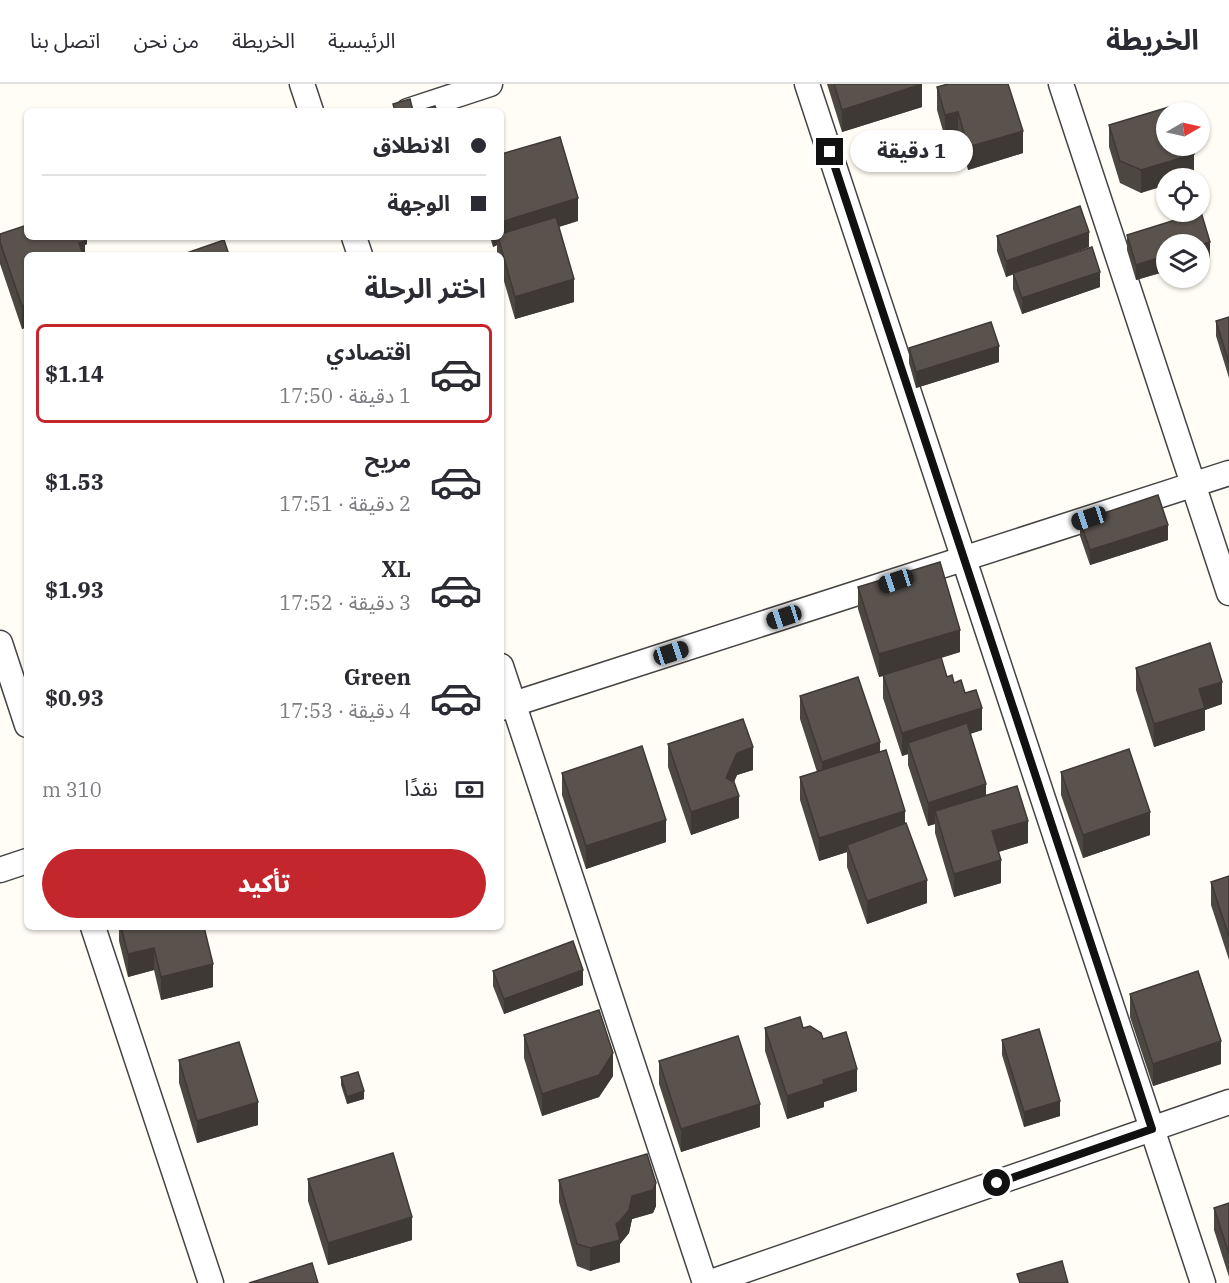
<!DOCTYPE html>
<html lang="ar">
<meta charset="utf-8">
<style>
:root{--surface:#fff;--page:#f7f7f7;--text:#2b2b33;--muted:#7c7c81;--line:#e1e1e2;--accent:#c4262e}
body{margin:0;font-family:"IBM Plex Serif","Noto Sans Arabic",serif;background:var(--page);color:var(--text);direction:rtl;height:100vh;display:flex;flex-direction:column;font-size:22px;white-space:nowrap}
*{box-sizing:border-box;margin:0}
p{font-size:20px;color:var(--muted)}
.icon{flex:none;width:33px;height:33px;fill:none;stroke:currentColor;stroke-width:2;stroke-linecap:round;stroke-linejoin:round}
.map{position:relative;flex:1;overflow:hidden;direction:ltr}
.side{position:absolute;left:24px;top:168px;width:480px;height:678px;display:flex;flex-direction:column;background:var(--surface);border-radius:9px;box-shadow:0 2px 4px #0004;direction:rtl}
.side>*{flex:none}
.guide{position:absolute;left:24px;top:24px;width:480px;height:132px;border-radius:9px;box-shadow:0 2px 4px #0004;direction:rtl;display:grid;align-content:center;height:132px;padding:0 18px;background:var(--surface)}
.needle{width:39px;rotate:81deg}
.fabs{position:absolute;left:1156px;top:18px;display:grid;gap:12px}
.fabs a{display:grid;place-items:center;width:54px;height:54px;border-radius:50%;background:var(--surface);box-shadow:0 2px 4px #0004;font-size:30px}
.end{position:absolute;width:27px;height:27px;margin:-14px;border:8px solid #111;background:#fff;box-shadow:0 0 0 3px #fff}
.from{border-radius:50%}
.bubble{position:absolute;height:42px;border-radius:21px;background:var(--surface);box-shadow:0 2px 4px #0004;font-size:20px;font-weight:800;line-height:42px;text-align:center;direction:rtl}
.car{position:absolute;width:18px;height:36px;margin:-18px -9px;border-radius:8px;box-shadow:0 0 4px 2px #0007;background:linear-gradient(#222 24%,#8ab4d8 0 40%,#222 0 76%,#8ab4d8 0 86%,#222 0)}
.guide b{display:flex;align-items:center;gap:21px;height:57px;font-size:22px}
.guide b+b{border-top:2px solid var(--line)}
.guide i{width:15px;height:15px;background:var(--text)}
ul{padding:0;list-style:none}
li{display:flex;align-items:center;gap:18px;height:99px;margin:0 12px 9px;padding:0 6px;border:3px solid transparent;border-radius:9px}
li div{flex:1}
li b{display:block;font-size:22px}
li em{font-style:normal;font-weight:800}
li.active{border-color:var(--accent)}
li>.icon{width:54px;height:54px;stroke-width:1.5}
h2{padding:0 18px;font-size:27px;line-height:72px}
.pay{display:flex;align-items:center;gap:15px;height:66px;padding:0 18px;font-size:22px}
.pay p{margin-inline-start:auto}
.button{display:flex;gap:12px;margin-top:auto;padding:12px 18px}
.button a{flex:1;height:69px;border-radius:36px;background:var(--accent);color:#fff;font-size:24px;font-weight:800;line-height:69px;text-align:center}
header{display:flex;align-items:center;gap:36px;box-sizing:border-box;height:84px;padding:0 30px;background:var(--surface);border-bottom:2px solid var(--line)}
header strong{font-size:28px}
nav{display:flex;gap:33px;margin-inline-start:auto;font-size:21px}
.map>svg:first-child{display:block}
</style>
<header>
<strong>الخريطة</strong>
<nav><a>الرئيسية</a><a>الخريطة</a><a>من نحن</a><a>اتصل بنا</a></nav>
</header>
<div class="map">
<svg width="1229" height="1199" viewBox="0 0 1229 1199">
<rect width="100%" height="100%" fill="#fffdf5"/>
<g fill="none" stroke-linecap="round" stroke-linejoin="round">
<defs>
<g id="minor">
<path d="M302 0 311 27"/>
<path d="M807 0 1203 1199"/>
<path d="M1061 0 1229 509"/>
<path d="M408 27 490 0"/>
<path d="M354 153 360 171"/>
<path d="M0 559 27 641"/>
<path d="M501 582 705 1199"/>
<path d="M501 624 1229 389"/>
<path d="M0 786 27 777"/>
<path d="M93 843 211 1199"/>
<path d="M708 1199 1229 1018"/>
</g>
</defs>
<!-- minor casing -->
<use href="#minor" stroke="#444" stroke-width="27"/>
<!-- minor -->
<use href="#minor" stroke="#fff" stroke-width="24"/>
</g>
<!-- wall -->
<g fill="#4d4742">
<path d="M827 0H922V23L842 48Z"/>
<path d="M937 3 1023 69 968 86 958 50 945 54 937 26Z"/>
<path d="M1109 41 1194 93 1188 94H1167L1141 109 1120 99 1109 63Z"/>
<path d="M1201 128 1210 158V174L1200 177V160H1167V187L1136 196 1127 166V151Z"/>
<path d="M578 137 559 143 574 218 515 235 501 187V171H497V161L493 163 490 153H501Z"/>
<path d="M0 150 87 153V160L85 161V171H27V243L22 245 0 180Z"/>
<path d="M997 152 1089 163 1053 176 1100 203 1022 230 1013 205V190L1006 193 997 167Z"/>
<path d="M1229 233V294L1216 252V237Z"/>
<path d="M909 264 999 278 916 304 909 279Z"/>
<path d="M1080 437 1168 456 1090 481 1080 452Z"/>
<path d="M858 503 960 568 941 574 947 593 965 609 982 646 970 650 986 711 1028 759 998 768 1001 799 954 813 935 749V740L928 742 908 681V670L902 672 883 614V592L879 593 858 525Z"/>
<path d="M1136 584 1222 620 1205 626V646L1154 663 1136 606Z"/>
<path d="M800 612 880 668 905 740 927 819 867 840 847 783V768L819 777 800 716V693L817 688 800 635Z"/>
<path d="M668 660 753 686 737 691 734 698 739 734 691 751 668 683Z"/>
<path d="M1061 688 1150 751 1083 774 1061 711Z"/>
<path d="M562 689 666 758 586 785 562 711Z"/>
<path d="M1229 792V876L1211 821V798Z"/>
<path d="M119 843H204L213 903 161 916 154 886 128 893 119 857Z"/>
<path d="M493 887 583 901 504 930 493 902Z"/>
<path d="M1130 910 1221 980 1153 1002 1130 933Z"/>
<path d="M765 944H803L823 955 857 1007 824 1018V1023L787 1035 765 967Z"/>
<path d="M524 951 613 992 599 1013 542 1032 524 974Z"/>
<path d="M1002 956 1060 1032 1024 1043 1002 971Z"/>
<path d="M179 976 258 1041 197 1059 179 999Z"/>
<path d="M659 977 760 1043 681 1068 659 1000Z"/>
<path d="M341 993 364 1015 347 1020 341 1001Z"/>
<path d="M308 1095 412 1156 328 1181 308 1117Z"/>
<path d="M559 1096 656 1122 653 1129 632 1135 629 1149 620 1160V1178L590 1187 577 1182 559 1118Z"/>
<path d="M1229 1119V1193L1214 1146V1124Z"/>
</g>
<!-- shaded-wall -->
<g fill="#3f3936">
<path d="M922 0V23L842 48V26Z"/>
<path d="M958 28V50L945 54V31Z"/>
<path d="M1023 47V69L968 86V63Z"/>
<path d="M1194 70V93L1188 94H1167V101L1141 109V86Z"/>
<path d="M578 114V137L500 160 501 153V138Z"/>
<path d="M1089 148V163L1006 193V177Z"/>
<path d="M79 153H87V160L85 161V171H79Z"/>
<path d="M493 153H497V161L493 163Z"/>
<path d="M1210 158V174L1200 177V161Z"/>
<path d="M1167 171V187L1136 196V181Z"/>
<path d="M1100 188V203L1022 230V214Z"/>
<path d="M574 195V218L515 235V213Z"/>
<path d="M27 220V243L22 245V222Z"/>
<path d="M999 262V278L916 304V288Z"/>
<path d="M1168 441V456L1090 481V466Z"/>
<path d="M960 546V568L879 593V570Z"/>
<path d="M1222 598V620L1205 626V646L1154 663V640L1199 605Z"/>
<path d="M982 624V646L911 669 908 659V670L902 672V649Z"/>
<path d="M880 658V681L822 700V678Z"/>
<path d="M753 663V686L737 691 726 716 739 712V734L691 751V728L726 694 737 669Z"/>
<path d="M986 700V722L935 727V740L928 742V719Z"/>
<path d="M905 727V749L847 761V768L819 777V754Z"/>
<path d="M1150 728V751L1083 774V751Z"/>
<path d="M666 736V758L586 785V762Z"/>
<path d="M1028 737V759L992 770V747Z"/>
<path d="M1001 776V799L954 813V790Z"/>
<path d="M927 796V819L867 840V817Z"/>
<path d="M154 864V886L128 893V870Z"/>
<path d="M213 880V903L161 916V893Z"/>
<path d="M583 886V901L504 930V915Z"/>
<path d="M1221 957V980L1153 1002V980Z"/>
<path d="M613 969V992L599 1013 542 1032V1010Z"/>
<path d="M857 985V1007L824 1018V1023L787 1035V1012L823 996Z"/>
<path d="M364 1007V1015L347 1020V1013Z"/>
<path d="M1060 1017V1032L1024 1043V1028Z"/>
<path d="M258 1018V1041L197 1059V1037Z"/>
<path d="M760 1020V1043L681 1068V1045Z"/>
<path d="M656 1099V1122L653 1129 632 1135 629 1149 620 1160V1178L590 1187V1164L616 1140 632 1112Z"/>
<path d="M412 1133V1156L328 1181V1159Z"/>
</g>
<!-- building -->
<g fill="#5a524d" stroke="#3f3936" stroke-width="1.5">
<path d="M834 0H922L842 26Z"/>
<path d="M948 0H1008L1023 47 968 63 958 28 945 31 937 3Z"/>
<path d="M410 15 413 27H395L393 20Z"/>
<path d="M1179 20 1181 28H1167V62H1191L1194 70 1141 86 1120 77 1109 41Z"/>
<path d="M435 22 437 27H418Z"/>
<path d="M560 53 578 114 501 138V70Z"/>
<path d="M1080 122 1089 148 1006 177 997 152Z"/>
<path d="M1201 128 1210 158 1200 161V160H1167V171L1136 181 1127 151Z"/>
<path d="M556 133 574 195 515 213 498 153H501V150Z"/>
<path d="M27 141V153H83L85 157 79 159 83 171H27V220L22 222 0 158V150Z"/>
<path d="M224 156 229 171H181Z"/>
<path d="M1092 163 1100 188 1022 214 1013 189Z"/>
<path d="M1229 233V279L1216 237Z"/>
<path d="M991 238 999 262 916 288 909 264Z"/>
<path d="M1158 411 1168 441 1090 466 1080 437Z"/>
<path d="M940 478 960 546 879 570 858 503Z"/>
<path d="M1210 559 1222 598 1199 605 1205 624 1154 640 1136 584Z"/>
<path d="M941 573 947 593 952 591 954 599 961 596 965 609 976 606 982 624 902 649 883 591Z"/>
<path d="M858 593 880 658 822 678 800 612Z"/>
<path d="M743 635 753 663 737 669 726 694 734 698 739 712 691 728 668 660Z"/>
<path d="M967 639 986 700 928 719 908 659Z"/>
<path d="M642 662 666 736 586 762 562 689Z"/>
<path d="M1129 665 1150 728 1083 751 1061 688Z"/>
<path d="M886 666 905 727 819 754 800 693Z"/>
<path d="M1017 702 1028 737 992 747 1001 776 954 790 935 727Z"/>
<path d="M906 739 927 796 867 817 847 761Z"/>
<path d="M1229 792V853L1211 798Z"/>
<path d="M121 843H204L213 880 161 893 154 864 128 870Z"/>
<path d="M573 857 583 886 504 915 493 887Z"/>
<path d="M1198 887 1221 957 1153 980 1130 910Z"/>
<path d="M599 926 613 969 599 991 542 1010 524 951Z"/>
<path d="M800 933 803 944 810 942 821 949 823 955 846 948 857 985 823 996 824 1000 787 1012 765 944Z"/>
<path d="M1039 945 1060 1017 1024 1028 1002 956Z"/>
<path d="M738 952 760 1020 681 1045 659 977Z"/>
<path d="M239 958 258 1018 197 1037 179 976Z"/>
<path d="M358 988 364 1007 347 1013 341 993Z"/>
<path d="M393 1069 412 1133 328 1159 308 1095Z"/>
<path d="M647 1070 656 1099 653 1106 632 1112 629 1126 620 1137 616 1140 620 1156 590 1164 577 1160 559 1096Z"/>
<path d="M1229 1119V1170L1214 1124Z"/>
<path d="M1062 1177 1068 1199H1020L1017 1190Z"/>
<path d="M312 1179 318 1199H249Z"/>
</g>
<g fill="none" stroke-linecap="round" stroke-linejoin="round">
<!-- route -->
<path stroke="#111" stroke-width="8" d="M830 68 1152 1045 997 1099"/>
</g>
</svg>
<div class="fabs">
<a><svg class="needle" viewBox="-14 -14 28 28"><path d="M0-13l5 13h-10z" fill="#e53935"/><path d="M0 13l5-13h-10z" fill="#7c7c81"/></svg></a>
<a><svg class="icon" aria-label="locate" viewBox="0 0 24 24"><circle cx="12" cy="12" r="6"/><path d="M12 2v4M12 18v4M2 12h4M18 12h4"/></svg></a>
<a><svg class="icon" aria-label="layers" viewBox="0 0 24 24"><path d="M12 4l9 5-9 5-9-5zM3 14l9 5 9-5"/></svg></a>
</div>
<i class="end from" style="left:997px;top:1099px"></i>
<i class="end" style="left:830px;top:68px"></i>
<div class="bubble" style="left:850px;top:46px;width:123px">1 دقيقة</div>
<i class="car" style="left:1089px;top:434px;rotate:252deg"></i>
<i class="car" style="left:896px;top:497px;rotate:252deg"></i>
<i class="car" style="left:784px;top:533px;rotate:252deg"></i>
<i class="car" style="left:671px;top:569px;rotate:72deg"></i>
<div class="guide">
<b><i class="from"></i>الانطلاق</b>
<b><i></i>الوجهة</b>
</div>
<section class="side">
<h2>اختر الرحلة</h2>
<ul>
<li class="active"><svg class="icon" aria-label="car" viewBox="0 0 24 24"><path d="M5 17H2v-5l4-1 3-4h7l3 4 3 1v5h-3M9 17h6M6 11h13"/><circle cx="7" cy="17" r="2"/><circle cx="17" cy="17" r="2"/></svg><div><b>اقتصادي</b><p>1 دقيقة · 17:50</p></div><em>$1.14</em></li>
<li><svg class="icon" aria-label="car" viewBox="0 0 24 24"><path d="M5 17H2v-5l4-1 3-4h7l3 4 3 1v5h-3M9 17h6M6 11h13"/><circle cx="7" cy="17" r="2"/><circle cx="17" cy="17" r="2"/></svg><div><b>مريح</b><p>2 دقيقة · 17:51</p></div><em>$1.53</em></li>
<li><svg class="icon" aria-label="car" viewBox="0 0 24 24"><path d="M5 17H2v-5l4-1 3-4h7l3 4 3 1v5h-3M9 17h6M6 11h13"/><circle cx="7" cy="17" r="2"/><circle cx="17" cy="17" r="2"/></svg><div><b>XL</b><p>3 دقيقة · 17:52</p></div><em>$1.93</em></li>
<li><svg class="icon" aria-label="car" viewBox="0 0 24 24"><path d="M5 17H2v-5l4-1 3-4h7l3 4 3 1v5h-3M9 17h6M6 11h13"/><circle cx="7" cy="17" r="2"/><circle cx="17" cy="17" r="2"/></svg><div><b>Green</b><p>4 دقيقة · 17:53</p></div><em>$0.93</em></li>
</ul>
<div class="pay"><svg class="icon" aria-label="cash" viewBox="0 0 24 24"><path d="M3 7h18v10H3z"/><circle cx="12" cy="12" r="2"/></svg>نقدًا<p>310 m</p></div>
<div class="button"><a>تأكيد</a></div>
</section>
</div>
